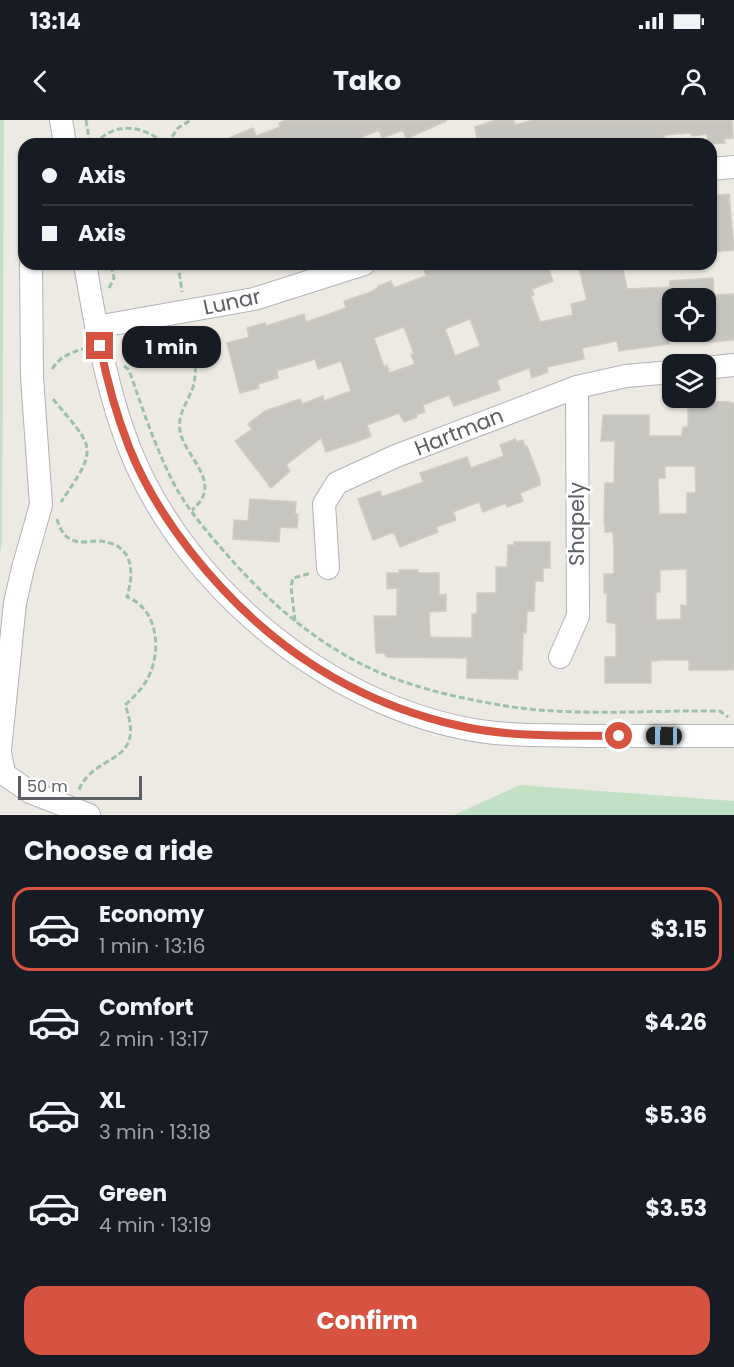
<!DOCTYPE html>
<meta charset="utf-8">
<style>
:root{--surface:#171b24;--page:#242831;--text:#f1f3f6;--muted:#9ea1a6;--line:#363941;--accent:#d55340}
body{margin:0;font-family:Poppins,sans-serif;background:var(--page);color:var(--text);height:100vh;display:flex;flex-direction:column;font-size:22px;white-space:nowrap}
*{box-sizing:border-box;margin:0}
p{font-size:20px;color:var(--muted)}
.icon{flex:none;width:33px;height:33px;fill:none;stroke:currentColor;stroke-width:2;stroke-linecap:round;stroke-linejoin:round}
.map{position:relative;height:695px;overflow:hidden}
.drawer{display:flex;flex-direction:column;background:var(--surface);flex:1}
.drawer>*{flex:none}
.top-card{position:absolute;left:18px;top:18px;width:699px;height:132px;border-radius:18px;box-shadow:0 2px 4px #0004;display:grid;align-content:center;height:132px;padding:0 24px;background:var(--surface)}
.buttons{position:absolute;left:662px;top:168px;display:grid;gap:12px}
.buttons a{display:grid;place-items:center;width:54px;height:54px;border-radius:12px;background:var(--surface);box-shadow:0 2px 4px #0004;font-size:30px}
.scale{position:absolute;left:18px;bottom:15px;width:124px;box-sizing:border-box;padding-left:6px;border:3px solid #5b5e62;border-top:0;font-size:16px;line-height:21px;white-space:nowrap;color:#5b5e62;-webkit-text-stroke:4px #fff;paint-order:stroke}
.end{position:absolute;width:27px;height:27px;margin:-14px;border:8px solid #d55340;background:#fff;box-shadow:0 0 0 3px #fff}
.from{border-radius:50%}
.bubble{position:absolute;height:42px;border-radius:18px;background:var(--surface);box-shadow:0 2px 4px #0004;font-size:20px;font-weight:700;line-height:42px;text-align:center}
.car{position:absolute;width:18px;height:36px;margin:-18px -9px;border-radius:8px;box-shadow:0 0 4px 2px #0007;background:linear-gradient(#222 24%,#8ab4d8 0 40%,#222 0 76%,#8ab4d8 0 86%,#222 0)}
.top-card b{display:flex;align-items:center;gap:21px;height:57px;font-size:22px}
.top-card b+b{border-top:2px solid var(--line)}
.top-card i{width:15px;height:15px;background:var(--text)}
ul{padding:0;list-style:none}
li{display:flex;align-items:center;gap:18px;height:84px;margin:0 12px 9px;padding:0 12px;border:3px solid transparent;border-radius:18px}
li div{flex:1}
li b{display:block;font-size:22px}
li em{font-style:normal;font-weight:700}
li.selected{border-color:var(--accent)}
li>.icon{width:54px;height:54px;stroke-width:1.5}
h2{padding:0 24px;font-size:27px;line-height:72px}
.primary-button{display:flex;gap:12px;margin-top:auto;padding:12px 24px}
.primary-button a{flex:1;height:69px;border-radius:18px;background:var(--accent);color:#fff;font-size:24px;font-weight:700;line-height:69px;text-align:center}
.status{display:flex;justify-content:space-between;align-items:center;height:42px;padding:0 30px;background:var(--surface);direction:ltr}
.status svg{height:16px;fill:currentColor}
header{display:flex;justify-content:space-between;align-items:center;height:78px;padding:0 24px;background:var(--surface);font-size:27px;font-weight:700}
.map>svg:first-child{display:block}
</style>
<div class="status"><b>13:14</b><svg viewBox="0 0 49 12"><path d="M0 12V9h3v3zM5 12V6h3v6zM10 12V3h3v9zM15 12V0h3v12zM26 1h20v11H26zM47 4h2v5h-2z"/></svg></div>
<header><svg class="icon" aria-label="back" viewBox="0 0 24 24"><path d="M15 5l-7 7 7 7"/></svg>Tako<svg class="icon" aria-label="person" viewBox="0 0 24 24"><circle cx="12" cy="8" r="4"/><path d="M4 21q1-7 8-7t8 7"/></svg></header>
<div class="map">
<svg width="734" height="695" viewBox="0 0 734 695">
<rect width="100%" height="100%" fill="#eceae3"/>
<!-- green -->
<g fill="#c2e1c4">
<path d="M0 0H4L2 421 0 436Z"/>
<path d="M520 665 734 681V695H454Z"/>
</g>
<!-- building -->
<g fill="#c7c5c0" stroke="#d0ccc2" stroke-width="1.5" fill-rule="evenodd">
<path d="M286 0H446V1L406 19 403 10 382 18 379 10 353 21 354 24H215L253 8 256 16 280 7 279 3Z"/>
<path d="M496 0H514L515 5 533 0H732L733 18 724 19 725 23 708 24 707 14 692 16 691 13 664 15V24H478L475 7Z"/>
<path d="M729 74 734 130 711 132V76Z"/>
<path d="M429 144H547L553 161 532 169 534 175 531 176 540 202 573 195 571 184 587 180 578 144H622L627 169 670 167V161L713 158 714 175 734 174V220L710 222V213H705V178H672V214H668L669 224 619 231 617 221 582 228 584 239 547 247 548 252 532 258 529 248 497 260 500 270 454 286 449 275 423 285 425 292 416 295 417 297 404 302 399 293 367 305 371 316 356 322 326 332 321 318 286 345 290 351 271 368 235 321 252 309 248 304 265 291 300 279 302 284 323 276 324 281 351 271 341 241 318 249 315 239 277 251 278 258 258 264 259 268 240 273 227 223 249 217 247 208 265 203 266 206 304 194 306 202 346 188 344 181 368 173 378 168V166L391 161 394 168 426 156 424 150 430 148ZM470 199 480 226 455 236 445 209ZM404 207 414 234 411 235 415 244 389 253 387 245 384 247 374 218Z"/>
<path d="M698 281 730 282V283H734V550H689V540H662L651 541V563H605V537H616V504L607 502V473H604V454H614V427L613 412H605V404H604L605 363H614L615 321H601L603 295H649V316H682L683 307H688V284H698ZM665 346H695L696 373H687V394H659L658 358H665ZM687 449V486L681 485V499L656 500V472H660V450Z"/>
<path d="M515 319 517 322 523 320 525 327 527 326 540 360V365L520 373 523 381 507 387 506 383 483 392 479 382 453 392 456 400 436 407 438 412 400 427 394 412 373 420 358 379 380 371 382 377 423 362 420 353 467 337 471 348 504 336 500 325Z"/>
<path d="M250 379 296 382 295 394H298L297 408 280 407 279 422 233 419 234 400 248 401Z"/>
<path d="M514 422H550V448H543V461H535L534 491H527L526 513H523L522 550H518V559L467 558V538L387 537 384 533H376L374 496H397V468L387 469V453H399V450H418V453H439V475L446 474V491L429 492 430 517 472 518V494H477V473H496V447H507L508 425H514Z"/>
</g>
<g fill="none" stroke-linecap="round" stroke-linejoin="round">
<defs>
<g id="minor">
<path d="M61 0 65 24"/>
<path d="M711 49 734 47"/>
<path d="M85 144C96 206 106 268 129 327 185 471 340 596 495 613 527 616 560 615 592 616 639 616 687 616 734 616"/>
<path d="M96 207 254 179 364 144"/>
<path d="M705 248 734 245"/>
<path d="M328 448 324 384 337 363 396 336 577 267 626 256 672 252"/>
<path d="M560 537 578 496 577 267"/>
<path d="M0 630 15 483 23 448 41 385 32 257 31 144"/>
<path d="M0 632 4 654 30 672 89 695"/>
</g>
</defs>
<!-- minor casing -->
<use href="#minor" stroke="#b0b3b7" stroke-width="24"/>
<!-- path -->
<g stroke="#9cc1a9" stroke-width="3" stroke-dasharray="6 3" stroke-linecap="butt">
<path d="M86 0 90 24"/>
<path d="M94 24C118 0 141 6 167 24L178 8 191 0"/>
<path d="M178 144 182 172"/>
<path d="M109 168 114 158 111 144"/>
<path d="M190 211C194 229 198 248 193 267 188 282 177 294 180 311 185 338 225 363 192 390"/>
<path d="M124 246 129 250C142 287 154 324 172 360 186 388 208 413 229 437 271 485 323 529 383 554 422 570 464 579 506 586 576 597 649 590 720 591L728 597"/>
<path d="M52 249C60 237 69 233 83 229"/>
<path d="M53 279C95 330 99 326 61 382"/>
<path d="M57 399C59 407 63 415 70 419 78 424 89 421 98 421 133 423 135 450 127 477 156 488 161 525 151 551 146 565 136 575 125 585 148 647 93 631 78 672"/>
<path d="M295 501 291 467 293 458 312 453"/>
</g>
<!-- minor -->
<use href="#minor" stroke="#fff" stroke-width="22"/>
</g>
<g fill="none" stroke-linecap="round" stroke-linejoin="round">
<!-- route -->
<path stroke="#d55340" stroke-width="8" d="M100 226C107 261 116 294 129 327 144 365 166 400 191 432 260 520 347 580 456 605 509 618 565 615 619 616"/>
</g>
<g text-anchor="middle" stroke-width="5" stroke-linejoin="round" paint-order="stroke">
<!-- street labels -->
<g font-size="21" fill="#5b5e62" stroke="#fff">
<text transform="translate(232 182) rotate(-12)" y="7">Lunar</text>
<text transform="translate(459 312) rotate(-22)" y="7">Hartman</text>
<text transform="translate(577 404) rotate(-90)" y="7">Shapely</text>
</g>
</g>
</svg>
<div class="buttons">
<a><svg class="icon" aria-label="locate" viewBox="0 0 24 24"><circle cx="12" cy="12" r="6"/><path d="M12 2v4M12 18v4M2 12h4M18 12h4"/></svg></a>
<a><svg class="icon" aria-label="layers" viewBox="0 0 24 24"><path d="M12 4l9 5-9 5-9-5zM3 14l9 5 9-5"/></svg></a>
</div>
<div class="scale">50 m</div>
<i class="end from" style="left:619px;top:616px"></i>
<i class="end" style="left:100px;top:226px"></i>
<div class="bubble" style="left:122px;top:206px;width:99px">1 min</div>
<i class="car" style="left:664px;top:616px;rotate:271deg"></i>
<div class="top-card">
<b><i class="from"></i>Axis</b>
<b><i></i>Axis</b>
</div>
</div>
<section class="drawer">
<h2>Choose a ride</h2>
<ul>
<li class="selected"><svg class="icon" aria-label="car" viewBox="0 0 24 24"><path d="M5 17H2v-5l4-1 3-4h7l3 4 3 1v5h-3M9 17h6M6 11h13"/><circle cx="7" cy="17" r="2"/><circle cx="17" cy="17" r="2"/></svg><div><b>Economy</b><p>1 min · 13:16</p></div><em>$3.15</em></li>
<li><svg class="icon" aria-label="car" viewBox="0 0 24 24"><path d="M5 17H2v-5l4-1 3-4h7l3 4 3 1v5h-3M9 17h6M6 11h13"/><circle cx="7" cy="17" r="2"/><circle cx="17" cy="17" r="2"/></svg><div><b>Comfort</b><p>2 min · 13:17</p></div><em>$4.26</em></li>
<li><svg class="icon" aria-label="car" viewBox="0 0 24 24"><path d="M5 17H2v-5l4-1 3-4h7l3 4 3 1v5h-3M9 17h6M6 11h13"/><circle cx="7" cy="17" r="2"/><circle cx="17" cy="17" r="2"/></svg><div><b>XL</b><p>3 min · 13:18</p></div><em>$5.36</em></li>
<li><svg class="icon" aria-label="car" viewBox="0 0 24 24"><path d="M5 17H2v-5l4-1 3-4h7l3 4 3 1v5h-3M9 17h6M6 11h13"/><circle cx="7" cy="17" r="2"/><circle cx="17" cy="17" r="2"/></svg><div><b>Green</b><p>4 min · 13:19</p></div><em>$3.53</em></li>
</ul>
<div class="primary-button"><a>Confirm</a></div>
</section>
